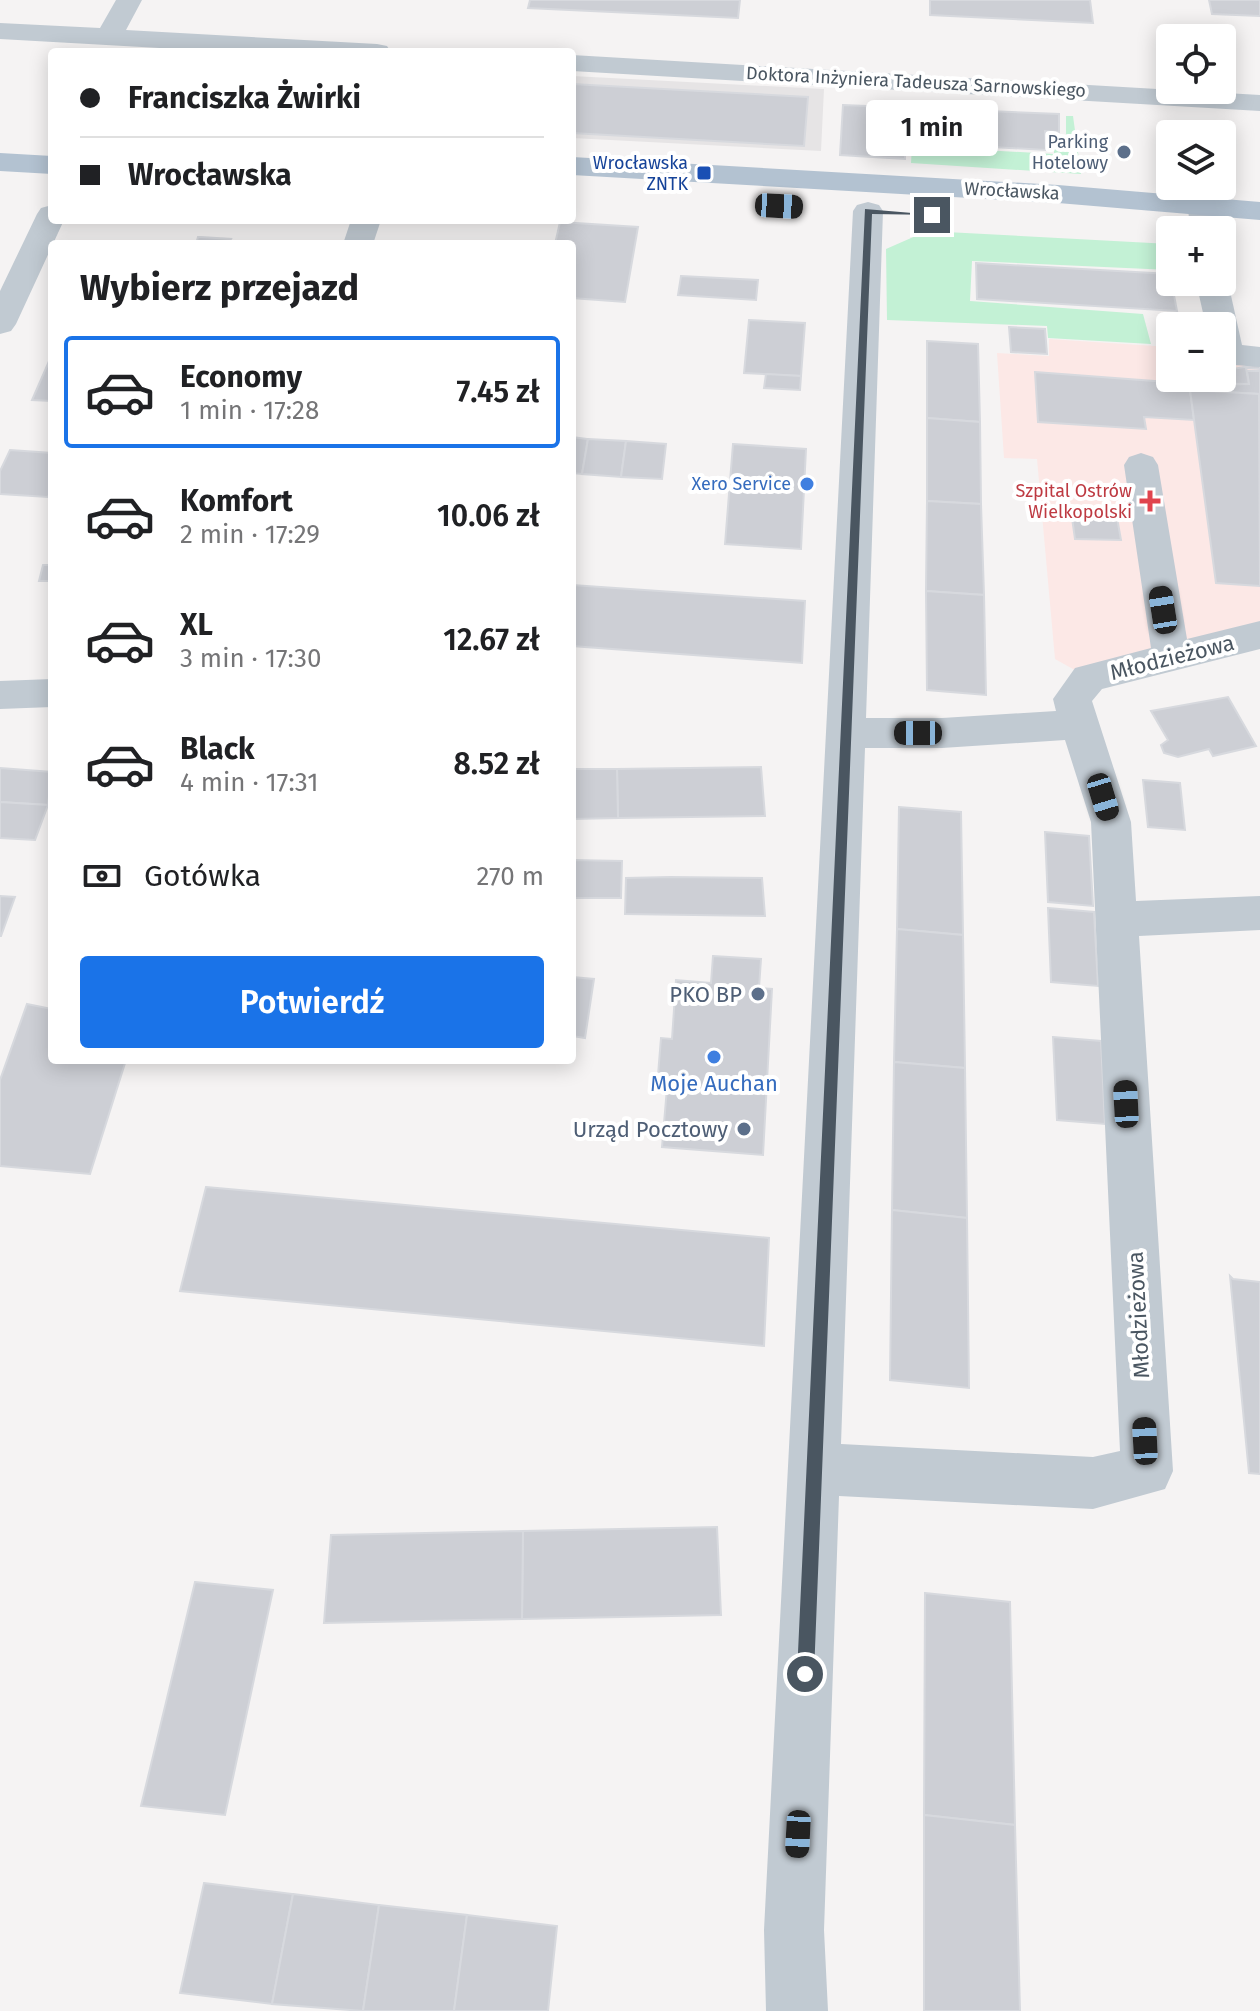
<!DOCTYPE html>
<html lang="pl">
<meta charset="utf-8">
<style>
:root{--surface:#fff;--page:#f6f6f6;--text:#202124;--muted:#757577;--line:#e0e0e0;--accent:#1a73e8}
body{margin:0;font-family:"Fira Sans",sans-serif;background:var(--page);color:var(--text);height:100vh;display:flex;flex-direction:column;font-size:30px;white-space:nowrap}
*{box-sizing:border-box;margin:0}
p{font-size:26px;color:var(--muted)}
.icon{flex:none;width:44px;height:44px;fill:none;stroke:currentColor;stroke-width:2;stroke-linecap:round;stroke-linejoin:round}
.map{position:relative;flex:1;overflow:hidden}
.sheet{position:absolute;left:48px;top:240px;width:528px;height:824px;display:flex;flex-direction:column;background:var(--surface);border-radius:8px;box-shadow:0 4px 20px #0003}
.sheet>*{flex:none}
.guide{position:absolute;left:48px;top:48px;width:528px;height:176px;border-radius:8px;box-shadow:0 4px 20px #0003;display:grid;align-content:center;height:176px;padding:0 32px;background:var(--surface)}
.controls{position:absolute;left:1156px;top:24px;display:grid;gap:16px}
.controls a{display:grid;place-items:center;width:80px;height:80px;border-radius:8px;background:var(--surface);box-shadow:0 4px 20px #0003;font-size:40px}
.end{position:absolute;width:36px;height:36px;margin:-18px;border:10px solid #4a5661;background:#fff;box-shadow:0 0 0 4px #fff}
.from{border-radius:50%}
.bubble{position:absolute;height:56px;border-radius:8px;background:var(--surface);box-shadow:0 4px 20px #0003;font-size:26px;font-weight:600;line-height:56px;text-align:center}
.car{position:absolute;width:24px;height:48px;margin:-24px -12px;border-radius:10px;box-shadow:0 0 6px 2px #0007;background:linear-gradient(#222 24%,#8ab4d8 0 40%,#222 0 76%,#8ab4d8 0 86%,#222 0)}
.guide b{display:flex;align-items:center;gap:28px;height:76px;font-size:30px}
.guide b+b{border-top:2px solid var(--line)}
.guide i{width:20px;height:20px;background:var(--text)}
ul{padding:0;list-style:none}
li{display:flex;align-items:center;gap:24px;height:112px;margin:0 16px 12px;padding:0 16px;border:4px solid transparent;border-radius:8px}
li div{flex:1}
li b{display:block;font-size:30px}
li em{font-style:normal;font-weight:600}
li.current{border-color:var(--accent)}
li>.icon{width:72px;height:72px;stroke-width:1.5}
h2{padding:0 32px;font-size:36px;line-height:96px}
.pay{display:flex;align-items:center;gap:20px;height:88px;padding:0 32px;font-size:30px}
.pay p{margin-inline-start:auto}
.primary-button{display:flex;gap:16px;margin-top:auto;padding:16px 32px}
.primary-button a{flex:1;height:92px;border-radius:8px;background:var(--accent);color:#fff;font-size:32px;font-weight:600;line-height:92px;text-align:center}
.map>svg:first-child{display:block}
</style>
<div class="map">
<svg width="1260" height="2011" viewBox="0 0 1260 2011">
<rect width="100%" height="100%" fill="#f5f3f3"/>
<!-- education -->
<path fill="#e6e4e5" d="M572 76 824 89 821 151 572 138Z"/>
<!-- medical -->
<path fill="#fce8e6" d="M1049 339 1170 347V378H1222V352L1260 356V635L1089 678 1055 659 1037 459 1004 458 997 353 1049 356Z"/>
<!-- green -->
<g fill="#c3f1d5">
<path d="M1066 116H1073L1081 174 911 163 912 146 1054 154V135H1066Z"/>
<path d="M927 231 1170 244V270L972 261 970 301 1143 314 1151 344 1048 338 1047 326 887 320 886 249Z"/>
</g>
<!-- building -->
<g fill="#cdcfd5" stroke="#d7d9de" stroke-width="2">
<path d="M530 0H740L738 18 528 8Z"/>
<path d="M930 0H1090L1093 23 930 15Z"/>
<path d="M1209 0H1260V16L1212 14Z"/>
<path d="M572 84 808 97 804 146 572 133Z"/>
<path d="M843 105 1059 114V132L1045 131 1046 150 905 142V159L840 155Z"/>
<path d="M560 222 638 227 625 302 572 298V244H555Z"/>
<path d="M198 237H201L231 239 228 244H196Z"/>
<path d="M976 263 1170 274 1177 311 977 299Z"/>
<path d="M681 276 758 280 756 300 678 295Z"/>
<path d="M749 320 805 323 801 376 744 373Z"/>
<path d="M1009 327 1045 329 1047 354 1011 352Z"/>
<path d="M927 341 978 344 980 422 927 418Z"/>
<path d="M50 359 52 401 32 400Z"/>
<path d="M1260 364V369L1246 368 1249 384 1190 383 1196 378H1222V371Z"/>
<path d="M1247 371H1260V403L1259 394 1207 391V385L1249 384Z"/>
<path d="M1035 372 1207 385V391L1190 390 1194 420 1144 417 1146 429 1038 422Z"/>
<path d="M766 374 801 376 800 390 764 388Z"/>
<path d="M1190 390 1259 394 1260 586 1216 583Z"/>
<path d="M927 418 980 422 981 504 927 501Z"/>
<path d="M572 437 588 439 582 474 572 473Z"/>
<path d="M588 439 626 441 621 477 582 474Z"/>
<path d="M626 441 666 444 662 479 621 477Z"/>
<path d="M733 444 806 449 801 549 725 544Z"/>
<path d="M10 450 52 453V488L48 497 0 494V471Z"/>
<path d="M927 501 981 504 984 595 926 591Z"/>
<path d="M1071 511 1116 512 1121 540 1075 539Z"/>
<path d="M43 565H52V581H39Z"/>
<path d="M572 585 805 601 802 663 572 646Z"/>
<path d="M926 591 984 595 986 695 927 690Z"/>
<path d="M1228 697 1256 746 1213 756 1209 749 1178 757 1164 753 1161 745 1168 740 1151 711Z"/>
<path d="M761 767 765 816 618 818 617 769Z"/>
<path d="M0 768 52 772 48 805 0 802Z"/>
<path d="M572 769H617L618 818 572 819Z"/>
<path d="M1143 780 1180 783 1185 830 1148 827Z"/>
<path d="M0 802 48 805 35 840 0 838Z"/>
<path d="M899 807 961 812 963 935 897 929Z"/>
<path d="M1045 832 1089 836 1093 906 1048 902Z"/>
<path d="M572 860 622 861 621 898H572Z"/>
<path d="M670 877 762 878 765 916 625 914 626 878Z"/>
<path d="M0 896 15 897 1 936H0Z"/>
<path d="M1048 908 1094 912 1098 986 1051 982Z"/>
<path d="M897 929 963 935 965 1068 894 1062Z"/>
<path d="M713 956 761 959 759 988 772 989 763 1155 662 1147 668 1076 658 1075 661 1038 672 1039 676 980 711 983Z"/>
<path d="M572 977 594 979 585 1038 572 1036Z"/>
<path d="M27 1004 52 1009V1060H126L90 1174 0 1166V1080Z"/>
<path d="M1053 1037 1101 1041 1105 1124 1057 1120Z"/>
<path d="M894 1062 965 1068 967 1218 892 1210Z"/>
<path d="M206 1187 769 1238 764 1346 180 1291Z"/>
<path d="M892 1210 967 1218 969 1388 890 1380Z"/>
<path d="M1230 1276 1233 1279 1260 1282V1474L1249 1473Z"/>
<path d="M717 1527 721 1615 522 1619 523 1531Z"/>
<path d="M523 1531 522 1619 324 1623 331 1535Z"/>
<path d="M195 1582 273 1590 225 1815 141 1806Z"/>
<path d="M925 1593 1010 1602 1015 1825 924 1815Z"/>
<path d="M924 1815 1015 1825 1020 2011H924Z"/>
<path d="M204 1883 293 1894 272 2004 180 1993Z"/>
<path d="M293 1894 379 1905 363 2011 272 2004Z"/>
<path d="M379 1905 467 1915 454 2011H363Z"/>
<path d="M467 1915 557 1926 548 2011H454Z"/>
</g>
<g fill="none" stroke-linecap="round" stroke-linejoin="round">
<!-- minor -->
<g fill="#c1cad2" fill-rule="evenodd">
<path d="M116 0H142L126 30 377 44 387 46 391 52H230L0 39V23L100 28Z"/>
<path d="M572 55 1260 95V111L572 71Z"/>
<path d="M1186 186H1216L1220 230H1190Z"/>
<path d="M868 202 879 205 883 211 866 718H942L1056 711 1053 699 1075 668 1151 648 1124 465 1129 457 1141 453 1153 457 1158 465 1187 639 1260 621V649L1102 689 1092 701 1131 822 1136 901 1260 896V930L1139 936 1173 1471 1165 1489 1093 1509 839 1496 824 1930 828 2011H766L764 1930 853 211 857 205ZM1065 740 1091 822 1120 1451 1093 1457 841 1444 865 748H942Z"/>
<path d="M52 205V220H64L16 324 11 331 0 334V291L37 214 41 208Z"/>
<path d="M351 220H381L373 244H343Z"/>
<path d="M1222 275 1228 282 1242 345 1260 347V367L1222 364V326H1206L1196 282H1222Z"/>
<path d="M52 679V707L0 709V681Z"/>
</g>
<!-- major -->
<g fill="#b3c2d1" fill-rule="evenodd">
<path d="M0 153 52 156V174L0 171Z"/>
<path d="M572 157 1058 185 1260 202V220L1058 203 572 175Z"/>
</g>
</g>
<!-- route -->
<path fill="#4a5661" d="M865 209 936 215 872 214 814 1674 805 1683 797 1674Z"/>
<!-- markers -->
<g fill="#5c6f8a" stroke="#fff" stroke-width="3">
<circle cx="1124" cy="152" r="8"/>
<circle cx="758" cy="994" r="8"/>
<circle cx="744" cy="1129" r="8"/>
</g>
<rect fill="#1a4fb4" stroke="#fff" stroke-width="3" x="696" y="165" width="16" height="16" rx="4"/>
<g fill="#3f7fe0" stroke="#fff" stroke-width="3">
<circle cx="807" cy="484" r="8"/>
<circle cx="714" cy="1057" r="8"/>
</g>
<path fill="#e0444e" stroke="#fff" stroke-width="3" d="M1146 489h8v8h8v8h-8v8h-8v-8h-8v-8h8z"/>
<g text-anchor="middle" stroke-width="8" stroke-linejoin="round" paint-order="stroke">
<!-- far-street labels -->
<g font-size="18" fill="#4a5661" stroke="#fff">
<text transform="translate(916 82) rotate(3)" y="6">Doktora Inżyniera Tadeusza Sarnowskiego</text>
<text transform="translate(1012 191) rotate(3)" y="6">Wrocławska</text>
</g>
<!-- far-service labels -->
<g font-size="18" fill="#4e5e75" stroke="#fff" text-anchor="end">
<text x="1108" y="148">Parking<tspan x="1108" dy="21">Hotelowy</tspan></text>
</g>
<!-- far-transit labels -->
<g font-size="18" fill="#164399" stroke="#fff" text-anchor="end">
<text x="688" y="169">Wrocławska<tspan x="688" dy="21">ZNTK</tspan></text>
</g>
<!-- far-shop labels -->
<g font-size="18" fill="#366cbe" stroke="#fff" text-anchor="end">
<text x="791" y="490">Xero Service</text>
</g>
<!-- far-health labels -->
<g font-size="18" fill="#be3a42" stroke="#fff" text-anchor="end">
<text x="1132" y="497">Szpital Ostrów<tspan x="1132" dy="21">Wielkopolski</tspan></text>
</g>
<!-- street labels -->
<g font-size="22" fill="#4a5661" stroke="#fff">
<text transform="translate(1172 657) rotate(-14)" y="8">Młodzieżowa</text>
<text transform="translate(1138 1315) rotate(-93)" y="8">Młodzieżowa</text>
</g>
<!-- service labels -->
<g font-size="22" fill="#4e5e75" stroke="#fff" text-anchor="end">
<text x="742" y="1002">PKO BP</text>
<text x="728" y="1137">Urząd Pocztowy</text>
</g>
<!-- shop labels -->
<g font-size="22" fill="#366cbe" stroke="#fff">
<text x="714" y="1091">Moje Auchan</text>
</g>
</g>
</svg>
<div class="controls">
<a><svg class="icon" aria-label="locate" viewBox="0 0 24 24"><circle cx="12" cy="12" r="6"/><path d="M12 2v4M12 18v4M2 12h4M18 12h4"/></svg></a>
<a><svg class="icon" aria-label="layers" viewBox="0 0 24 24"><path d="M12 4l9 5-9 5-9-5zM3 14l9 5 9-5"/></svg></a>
<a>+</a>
<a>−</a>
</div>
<i class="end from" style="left:805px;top:1674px"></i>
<i class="end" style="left:932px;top:215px"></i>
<div class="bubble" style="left:866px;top:100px;width:132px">1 min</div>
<i class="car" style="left:779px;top:206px;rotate:93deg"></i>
<i class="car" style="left:1163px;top:610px;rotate:351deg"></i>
<i class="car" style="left:918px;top:733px;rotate:270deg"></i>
<i class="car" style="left:1103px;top:797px;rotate:163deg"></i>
<i class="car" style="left:1126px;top:1104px;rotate:357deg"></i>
<i class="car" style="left:1145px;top:1441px;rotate:357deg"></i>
<i class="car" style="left:798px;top:1834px;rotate:183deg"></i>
<div class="guide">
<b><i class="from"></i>Franciszka Żwirki</b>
<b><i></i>Wrocławska</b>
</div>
<section class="sheet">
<h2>Wybierz przejazd</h2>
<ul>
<li class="current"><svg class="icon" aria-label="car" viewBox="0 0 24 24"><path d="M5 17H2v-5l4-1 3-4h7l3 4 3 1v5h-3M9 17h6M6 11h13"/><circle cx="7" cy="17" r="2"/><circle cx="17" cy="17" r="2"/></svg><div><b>Economy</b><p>1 min · 17:28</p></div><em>7.45 zł</em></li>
<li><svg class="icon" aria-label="car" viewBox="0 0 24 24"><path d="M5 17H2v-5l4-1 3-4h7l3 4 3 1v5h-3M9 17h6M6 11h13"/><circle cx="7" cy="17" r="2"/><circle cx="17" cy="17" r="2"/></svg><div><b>Komfort</b><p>2 min · 17:29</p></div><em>10.06 zł</em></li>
<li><svg class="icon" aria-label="car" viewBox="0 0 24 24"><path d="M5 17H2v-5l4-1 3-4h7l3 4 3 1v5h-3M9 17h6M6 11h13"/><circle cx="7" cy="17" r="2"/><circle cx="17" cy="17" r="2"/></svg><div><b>XL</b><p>3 min · 17:30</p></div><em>12.67 zł</em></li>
<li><svg class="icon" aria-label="car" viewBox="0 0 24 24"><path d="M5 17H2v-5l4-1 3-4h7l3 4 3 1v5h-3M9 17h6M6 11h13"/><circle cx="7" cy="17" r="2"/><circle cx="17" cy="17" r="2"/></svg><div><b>Black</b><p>4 min · 17:31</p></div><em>8.52 zł</em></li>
</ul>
<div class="pay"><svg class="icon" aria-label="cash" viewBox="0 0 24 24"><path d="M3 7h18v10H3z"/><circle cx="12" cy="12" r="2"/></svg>Gotówka<p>270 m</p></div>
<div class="primary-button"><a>Potwierdź</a></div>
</section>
</div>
